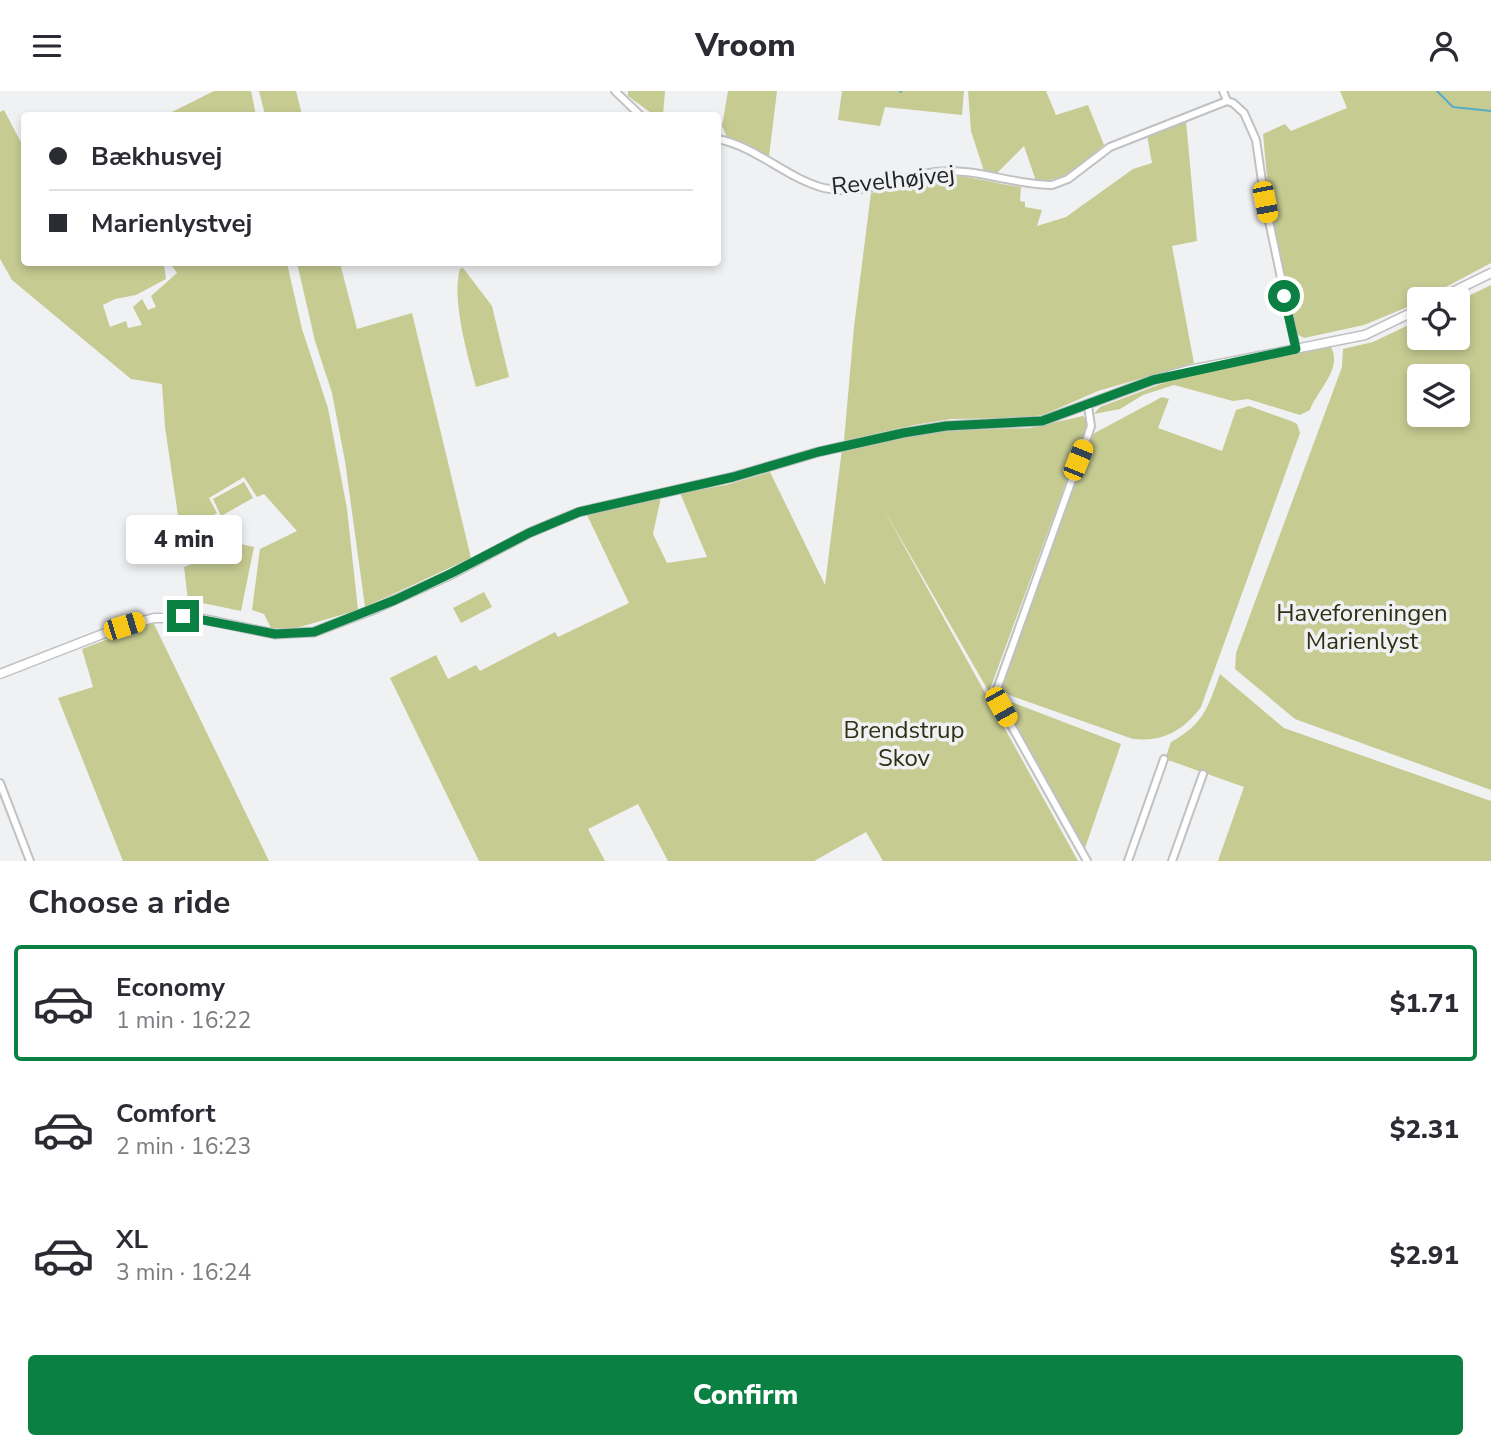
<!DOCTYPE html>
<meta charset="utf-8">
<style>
:root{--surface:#fff;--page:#f2f2f3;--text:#2b2b33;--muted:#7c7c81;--line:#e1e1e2;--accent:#0b8043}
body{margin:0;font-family:"Nunito Sans",sans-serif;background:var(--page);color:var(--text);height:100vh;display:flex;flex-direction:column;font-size:26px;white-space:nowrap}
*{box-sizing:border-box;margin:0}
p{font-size:23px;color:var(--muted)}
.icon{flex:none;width:38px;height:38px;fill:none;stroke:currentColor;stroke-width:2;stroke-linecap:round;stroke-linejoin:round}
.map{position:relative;height:770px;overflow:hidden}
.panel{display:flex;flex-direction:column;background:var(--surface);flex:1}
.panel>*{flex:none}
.guide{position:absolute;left:21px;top:21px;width:700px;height:154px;border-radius:7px;box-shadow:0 4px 10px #0003;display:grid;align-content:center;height:154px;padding:0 28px;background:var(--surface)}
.controls{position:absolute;left:1407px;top:196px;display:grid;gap:14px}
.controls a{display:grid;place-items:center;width:63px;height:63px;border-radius:7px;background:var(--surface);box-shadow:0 4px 10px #0003;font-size:35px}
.end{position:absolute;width:32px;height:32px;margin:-16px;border:9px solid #0b8043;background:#fff;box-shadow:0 0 0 4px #fff}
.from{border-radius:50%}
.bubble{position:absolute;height:49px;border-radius:7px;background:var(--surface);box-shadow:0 4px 10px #0003;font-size:23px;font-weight:800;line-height:49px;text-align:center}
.car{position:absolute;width:21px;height:42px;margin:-21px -10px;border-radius:9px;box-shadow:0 0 5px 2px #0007;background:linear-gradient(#f5c518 24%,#345 0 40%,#f5c518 0 76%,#345 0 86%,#f5c518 0)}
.guide b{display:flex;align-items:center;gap:24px;height:66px;font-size:26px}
.guide b+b{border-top:2px solid var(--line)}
.guide i{width:18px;height:18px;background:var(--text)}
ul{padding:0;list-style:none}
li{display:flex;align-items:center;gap:21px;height:116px;margin:0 14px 10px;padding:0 14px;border:4px solid transparent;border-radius:7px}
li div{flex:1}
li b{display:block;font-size:26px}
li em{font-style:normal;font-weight:800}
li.current{border-color:var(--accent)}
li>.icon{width:63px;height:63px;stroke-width:1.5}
h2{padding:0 28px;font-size:32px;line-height:84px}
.cta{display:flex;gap:14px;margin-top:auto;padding:14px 28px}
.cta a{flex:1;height:80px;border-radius:7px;background:var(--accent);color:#fff;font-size:28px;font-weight:800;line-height:80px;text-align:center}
header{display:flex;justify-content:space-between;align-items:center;height:91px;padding:0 28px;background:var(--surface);font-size:32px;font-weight:800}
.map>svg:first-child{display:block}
</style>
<header><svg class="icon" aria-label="menu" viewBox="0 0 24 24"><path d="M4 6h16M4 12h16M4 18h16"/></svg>Vroom<svg class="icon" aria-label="person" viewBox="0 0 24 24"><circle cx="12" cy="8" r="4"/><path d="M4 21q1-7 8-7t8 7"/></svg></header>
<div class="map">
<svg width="1491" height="770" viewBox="0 0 1491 770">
<rect width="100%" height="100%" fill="#f0f1f3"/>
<!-- green -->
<g fill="#c6cb92" fill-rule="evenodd">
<path d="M214 0H251L256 24H166Z"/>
<path d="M259 0H296L302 24H265Z"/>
<path d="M628 0H665L663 24H654L628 5Z"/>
<path d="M728 0H777L769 65 728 48 722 35Z"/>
<path d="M842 0H964L962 24 885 16 880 35 838 29Z"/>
<path d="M968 0H1046L1056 24 1088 14 1104 54C1080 74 1067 90 1036 90L1024 55 996 83 984 80 971 40Z"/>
<path d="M1340 0H1491V172L1410 215 1364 234 1304 247 1297 243 1270 118 1263 43 1285 33 1291 40 1347 17Z"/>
<path d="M4 19 24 57V172L164 174 166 188 136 204 115 208 103 214 110 236 126 230 128 237 142 234 133 216 142 208 148 219 156 216 151 205 177 182 170 172H287L302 238 328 317 347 418 358 519 293 538 271 537 264 523 252 519 260 458 297 440 264 403 257 406 244 386 209 407 217 422 202 431 197 425 180 438 165 336 162 293 131 288 12 189 0 168V21Z"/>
<path d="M1186 30 1197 150 1172 155 1194 272 1098 300 1043 324 1020 327 951 328 914 334 844 350 854 236 871 102C893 97 918 86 940 85 968 83 994 93 1021 96L1020 110 1025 111V116L1042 119 1037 135 1066 126 1133 78 1152 72 1147 44Z"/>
<path d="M297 172H340L357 238 412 222 471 467 365 516 345 370 332 302 315 250Z"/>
<path d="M463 177 492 215 509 286 476 296C468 266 451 207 460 178Z"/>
<path d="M1491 194V699L1295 628 1235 578 1236 562 1342 276 1343 258 1373 251 1419 229V247H1458V210ZM1458 285V324H1419V285Z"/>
<path d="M1331 256C1343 278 1317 299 1310 319L1300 324 1248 308 1233 310 1174 294 1143 304 1120 318 1094 323 1100 316 1182 285Z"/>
<path d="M1162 306 1169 308 1158 337 1222 360 1236 319 1249 315 1291 330 1297 333 1300 342 1201 616C1183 640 1163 651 1133 648L1009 604 1003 599 1001 592 1091 344Z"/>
<path d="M1083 325 1088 330 1083 345 989 601 883 417 1078 770H883L866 741 814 770H668L638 713 588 738 605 770H479L390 587 436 564 448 588 476 574 480 580 555 541 558 546 629 512 587 424 661 406 653 443 667 472 707 466 680 402 726 394 770 381 825 494 842 358 933 340 1030 337Z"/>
<path d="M244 391 253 407 221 425 213 408Z"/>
<path d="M241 453 254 456 241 520 188 509 184 476Z"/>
<path d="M484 501 492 516 461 532 453 517Z"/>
<path d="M153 531 269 770H123L58 607 93 596 82 558Z"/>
<path d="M1220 583 1284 637 1491 710V770H1218L1244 696 1165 668 1171 651C1204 633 1208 616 1220 583Z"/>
<path d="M1001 607 1121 653 1085 757 1082 756Z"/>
</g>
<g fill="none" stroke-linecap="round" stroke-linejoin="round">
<!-- stream -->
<g stroke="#56acc4" stroke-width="2">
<path d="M900 0 901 1"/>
<path d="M1437 0 1453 16 1491 20"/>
</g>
<defs>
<g id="minor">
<path d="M615 0 640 24"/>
<path d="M1223 0 1227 10"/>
<path d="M1227 10 1233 12 1244 22 1256 49 1265 111 1296 258"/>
<path d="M718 48C757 56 786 87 824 97 861 106 900 86 935 81 974 76 1013 94 1052 94L1068 88 1110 56 1227 10"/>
<path d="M0 692 30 770"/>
<path d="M1087 770 1001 616 996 601 1088 344 1091 335 1088 315"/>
<path d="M1128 770 1164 668"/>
<path d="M1172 770 1203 683"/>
</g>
<g id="tertiary">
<path d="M1438 208 1491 182"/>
<path d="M0 583 123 535 154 527H198L275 543 314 541 377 517 452 483 529 442 579 421 733 386 818 361 903 342 946 335 1042 330 1153 289 1185 280 1365 244 1419 218"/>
</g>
</defs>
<!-- minor casing -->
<use href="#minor" stroke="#c0c1c3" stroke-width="10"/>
<!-- tertiary casing -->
<use href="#tertiary" stroke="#c0c1c3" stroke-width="11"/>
<!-- minor -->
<use href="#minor" stroke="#fff" stroke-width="6"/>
<!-- tertiary -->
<use href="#tertiary" stroke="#fff" stroke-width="8"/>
</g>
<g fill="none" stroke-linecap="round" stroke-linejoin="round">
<!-- route -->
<path stroke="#0b8043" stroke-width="9" d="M183 525 275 543 314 541 395 509 452 482 529 442 579 421 733 386 818 361 903 342 946 335 1042 330 1153 289 1296 258 1284 205"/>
</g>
<g text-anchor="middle" stroke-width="7" stroke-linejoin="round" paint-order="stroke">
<!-- street labels -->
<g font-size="24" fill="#222324" stroke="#f0f1f3">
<text transform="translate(893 89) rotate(-6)" y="8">Revelhøjvej</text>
</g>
<!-- park labels -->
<g font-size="24" fill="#2e3012" stroke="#f0f1f3">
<text x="1362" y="530">Haveforeningen<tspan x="1362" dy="28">Marienlyst</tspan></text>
<text x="904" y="647">Brendstrup<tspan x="904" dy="28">Skov</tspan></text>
</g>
</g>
</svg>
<div class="controls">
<a><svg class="icon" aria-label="locate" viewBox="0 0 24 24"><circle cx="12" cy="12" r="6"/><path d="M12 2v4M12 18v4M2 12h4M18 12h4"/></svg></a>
<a><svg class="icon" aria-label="layers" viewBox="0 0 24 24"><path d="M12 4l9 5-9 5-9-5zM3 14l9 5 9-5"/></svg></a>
</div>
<i class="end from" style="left:1284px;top:205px"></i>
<i class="end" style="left:183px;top:525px"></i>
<div class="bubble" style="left:126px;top:424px;width:116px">4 min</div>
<i class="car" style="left:1265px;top:111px;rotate:169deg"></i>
<i class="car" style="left:1078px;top:369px;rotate:22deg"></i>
<i class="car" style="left:124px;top:535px;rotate:73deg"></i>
<i class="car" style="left:1001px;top:616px;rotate:151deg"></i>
<div class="guide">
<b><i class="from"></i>Bækhusvej</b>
<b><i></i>Marienlystvej</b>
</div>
</div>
<section class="panel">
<h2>Choose a ride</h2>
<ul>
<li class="current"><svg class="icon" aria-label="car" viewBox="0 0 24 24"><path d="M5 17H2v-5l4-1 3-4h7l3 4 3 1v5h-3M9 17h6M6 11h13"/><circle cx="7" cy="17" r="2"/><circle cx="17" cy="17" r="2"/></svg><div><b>Economy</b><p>1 min · 16:22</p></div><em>$1.71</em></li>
<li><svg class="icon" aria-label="car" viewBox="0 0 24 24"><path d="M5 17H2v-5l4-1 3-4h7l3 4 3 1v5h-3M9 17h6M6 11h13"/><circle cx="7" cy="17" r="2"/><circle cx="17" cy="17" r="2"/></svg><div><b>Comfort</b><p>2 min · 16:23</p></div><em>$2.31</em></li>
<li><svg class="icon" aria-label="car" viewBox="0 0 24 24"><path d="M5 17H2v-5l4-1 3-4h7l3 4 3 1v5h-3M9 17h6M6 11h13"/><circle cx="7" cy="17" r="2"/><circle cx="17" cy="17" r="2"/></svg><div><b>XL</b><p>3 min · 16:24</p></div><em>$2.91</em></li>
</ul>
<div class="cta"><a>Confirm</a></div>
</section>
